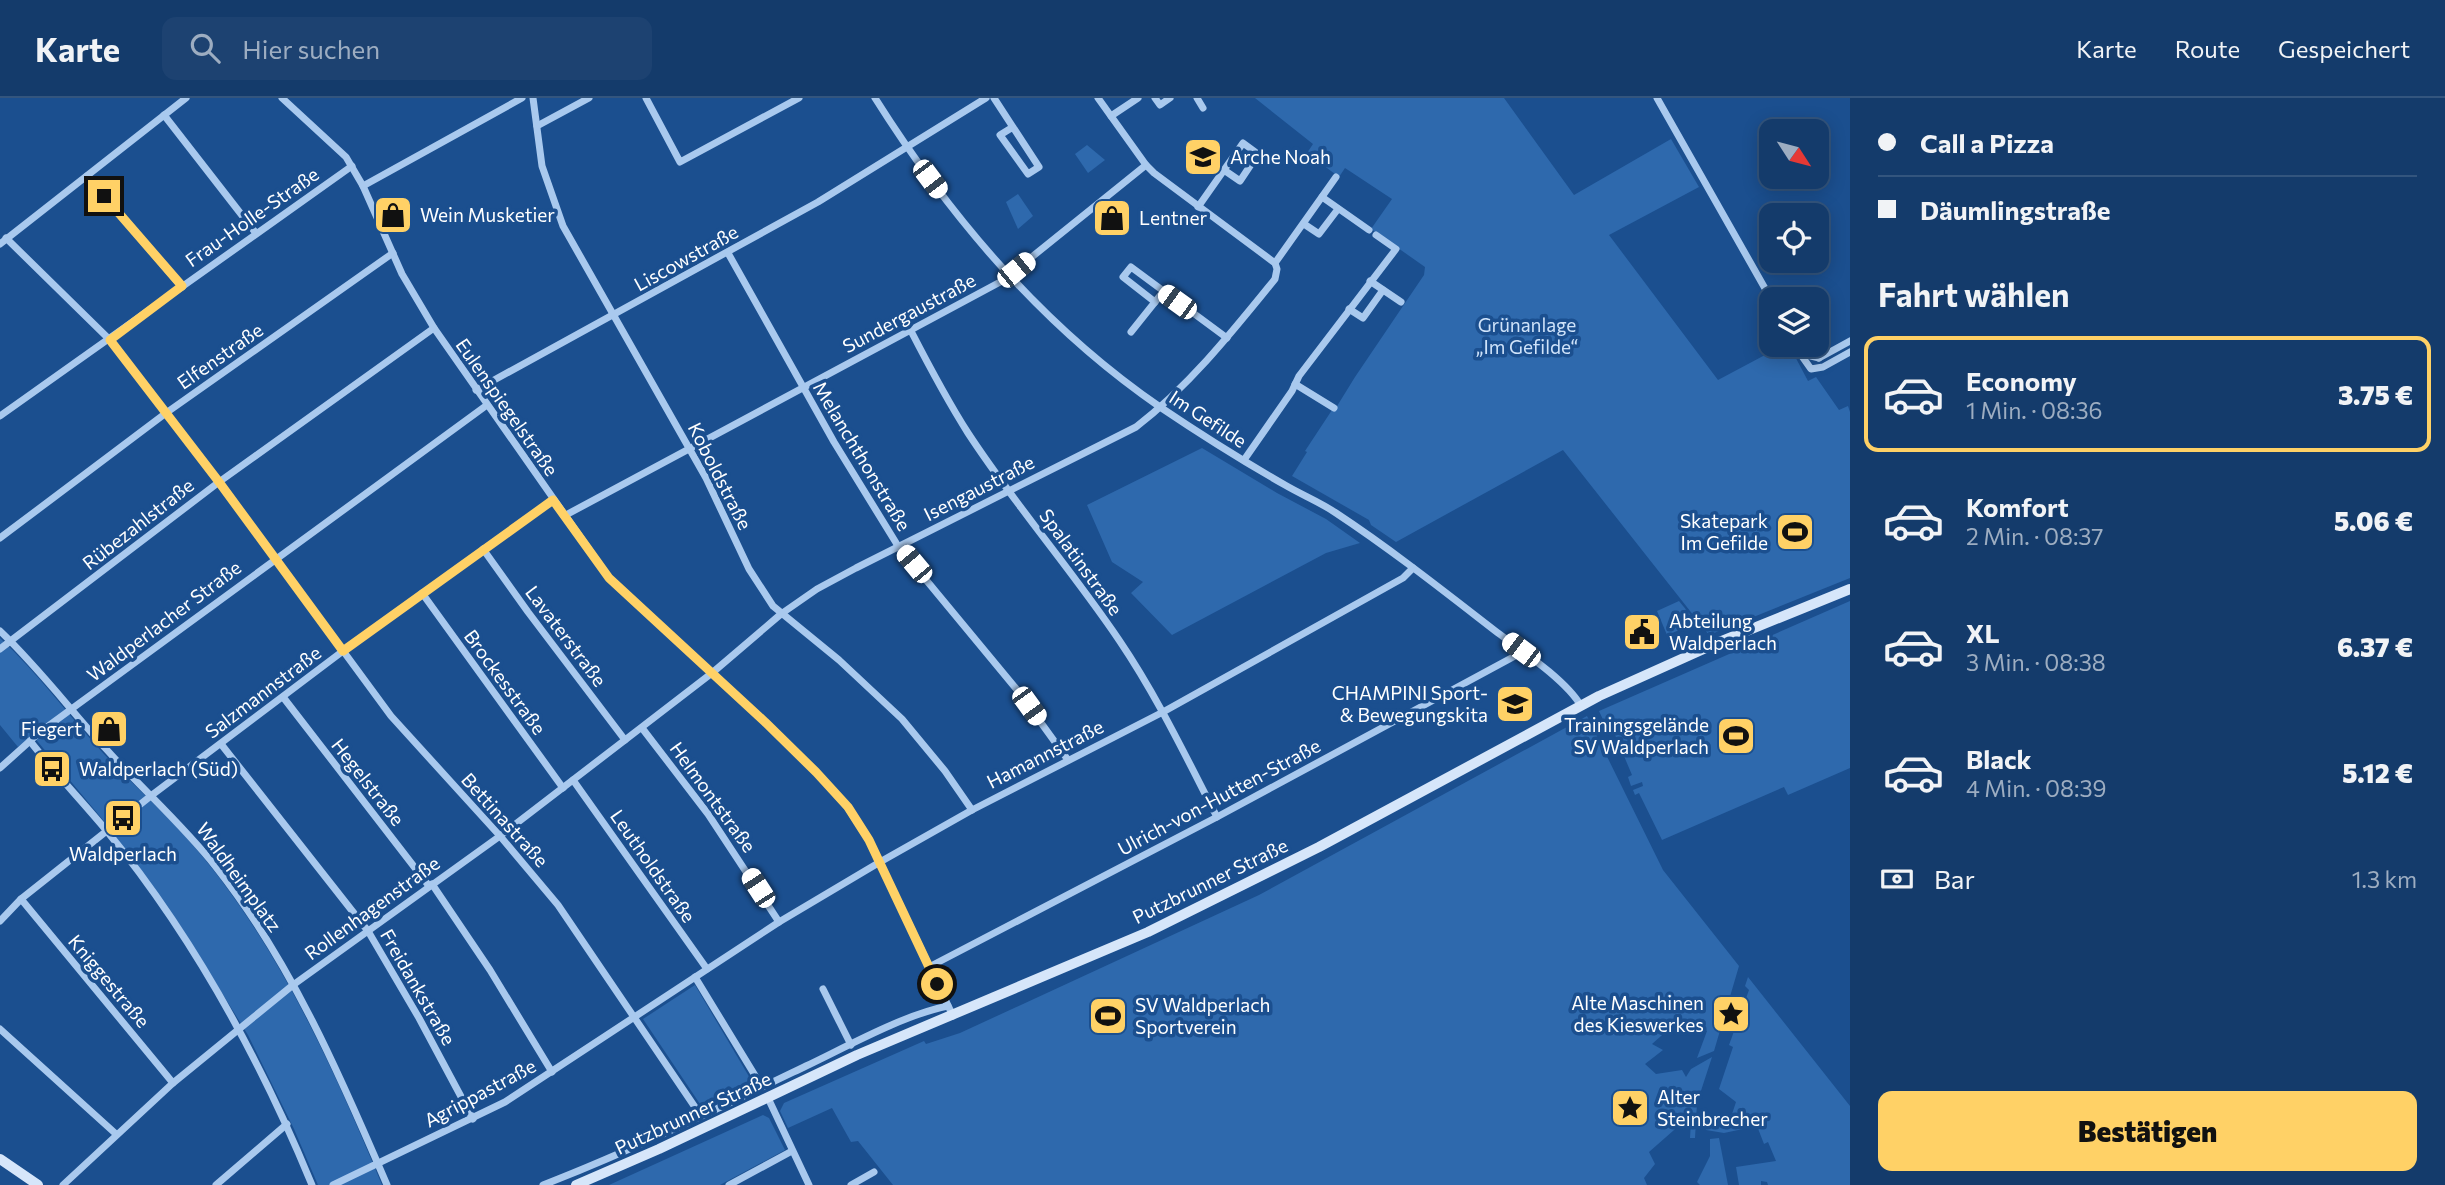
<!DOCTYPE html>
<html lang="de">
<meta charset="utf-8">
<style>
:root{--surface:#143b6b;--page:#1d4271;--text:#f1f3f6;--muted:#9dadc1;--line:#33557e;--accent:#ffd166}
body{margin:0;font-family:Commissioner,sans-serif;background:var(--page);color:var(--text);height:100vh;display:flex;flex-direction:column;font-size:26px;white-space:nowrap}
*{box-sizing:border-box;margin:0}
p{font-size:23px;color:var(--muted)}
.icon{flex:none;width:38px;height:38px;fill:none;stroke:currentColor;stroke-width:2;stroke-linecap:round;stroke-linejoin:round}
.map{position:relative;flex:1;overflow:hidden}
.side{display:flex;flex-direction:column;background:var(--surface);width:595px}
.side>*{flex:none}
.guide{display:grid;align-content:center;height:154px;padding:0 28px;background:var(--surface)}
.needle{width:46px;rotate:126deg}
.fabs{position:absolute;left:1759px;top:21px;display:grid;gap:14px}
.fabs a{display:grid;place-items:center;width:70px;height:70px;border-radius:14px;background:var(--surface);box-shadow:0 4px 18px #0003,0 0 0 2px var(--line);font-size:35px}
.end{position:absolute;width:32px;height:32px;margin:-16px;border:9px solid #ffd166;background:#111;box-shadow:0 0 0 4px #111}
.from{border-radius:50%}
.car{position:absolute;width:21px;height:42px;margin:-21px -10px;border-radius:9px;box-shadow:0 0 5px 2px #0007;background:linear-gradient(#fff 24%,#345 0 40%,#fff 0 76%,#345 0 86%,#fff 0)}
.guide b{display:flex;align-items:center;gap:24px;height:66px;font-size:26px}
.guide b+b{border-top:2px solid var(--line)}
.guide i{width:18px;height:18px;background:var(--text)}
ul{padding:0;list-style:none}
li{display:flex;align-items:center;gap:21px;height:116px;margin:0 14px 10px;padding:0 14px;border:4px solid transparent;border-radius:14px}
li div{flex:1}
li b{display:block;font-size:26px}
li em{font-style:normal;font-weight:800}
li.current{border-color:var(--accent)}
li>.icon{width:63px;height:63px;stroke-width:1.5}
h2{padding:0 28px;font-size:32px;line-height:84px}
.pay{display:flex;align-items:center;gap:18px;height:77px;padding:0 28px;font-size:26px}
.pay p{margin-inline-start:auto}
.cta{display:flex;gap:14px;margin-top:auto;padding:14px 28px}
.cta a{flex:1;height:80px;border-radius:14px;background:var(--accent);color:#111;font-size:28px;font-weight:800;line-height:80px;text-align:center}
header{display:flex;align-items:center;gap:42px;box-sizing:border-box;height:98px;padding:0 35px;background:var(--surface);border-bottom:2px solid var(--line)}
header strong{font-size:33px}
nav{display:flex;gap:38px;margin-inline-start:auto;font-size:24px}
.search{width:490px;height:63px;background:var(--page);display:flex;align-items:center;gap:18px;box-sizing:border-box;padding:0 24px;border-radius:14px;color:var(--muted);font-size:26px}
main{display:flex;flex:1;min-height:0}
.map>svg:first-child{display:block}
</style>
<header>
<strong>Karte</strong>
<div class="search"><svg class="icon" aria-label="search" viewBox="0 0 24 24"><circle cx="10" cy="10" r="6"/><path d="M15 15l6 6"/></svg>Hier suchen</div>
<nav><a>Karte</a><a>Route</a><a>Gespeichert</a></nav>
</header>
<main>
<div class="map">
<svg width="1850" height="1087" viewBox="0 0 1850 1087">
<rect width="100%" height="100%" fill="#1b4f8f"/>
<!-- green -->
<g fill="#2e69ad">
<path d="M1255 0H1504L1574 97 1671 41 1699 89 1609 137 1718 282 1784 247H1789L1808 283 1816 279 1839 312 1848 308 1850 314V480L1709 537 1563 352 1396 444 1371 427 1369 422 1292 378 1307 354 1305 353 1332 312 1334 313 1355 279 1424 177 1425 169 1371 131 1392 101 1345 70 1339 79 1307 55 1313 46Z"/>
<path d="M1087 47 1105 62 1088 75 1075 56Z"/>
<path d="M1018 96 1033 118 1018 131 1006 104Z"/>
<path d="M1202 350 1277 395 1326 421 1360 445 1326 455 1172 537 1131 495 1143 484 1112 464 1087 407Z"/>
<path d="M1679 503 1697 525 1667 537 1657 513Z"/>
<path d="M1850 503V670L1788 697 1784 689 1662 742 1639 695 1635 697 1633 692 1643 688 1642 684 1631 688 1628 679 1632 677 1610 625 1605 626 1599 613Z"/>
<path d="M0 540C38 575 68 617 103 655 129 683 159 709 185 738 274 838 331 964 382 1087H318L294 1031 248 937 178 824 103 722 33 638 18 649 0 627Z"/>
<path d="M1587 618 1663 772 1739 868 1714 953 1697 960 1707 933 1688 922H1679L1652 946 1663 952 1645 966 1656 976 1682 972 1686 979 1691 971 1712 959 1697 1005 1695 1040H1690L1691 1024 1682 1025 1649 1054 1655 1066 1644 1080 1647 1087H893L858 1043 851 1044 832 1010 788 1030 780 1013 784 1005 924 943 926 946 960 935 1259 797Z"/>
<path d="M1748 879 1850 1008V1087H1768L1767 1084 1761 1083V1087H1739L1736 1069 1776 1063 1768 1044 1764 1046 1757 1028 1724 1035 1706 1032 1703 1026 1706 1014 1719 1019 1722 1016 1731 1019 1736 1004 1719 991 1733 949 1729 947 1749 892 1745 888Z"/>
<path d="M695 887 754 987 704 1012 643 921Z"/>
<path d="M763 1017 769 1020 785 1052 720 1087H609Z"/>
<path d="M1719 1040 1728 1087H1700L1697 1084 1710 1058V1041Z"/>
</g>
<g fill="none" stroke-linecap="round" stroke-linejoin="round">
<!-- street -->
<g stroke="#a9c9ee" stroke-width="7">
<path d="M282 0 346 59 363 88 402 176 434 230 609 480 765 624 816 674 848 710 869 742 953 918"/>
<path d="M533 0 542 68 563 128 706 380 749 471 773 508 839 562 902 621 945 673 972 712"/>
<path d="M646 0 680 64 799 0"/>
<path d="M875 0C950 119 1042 228 1160 309 1200 336 1243 363 1285 387 1302 397 1320 404 1336 415 1392 452 1445 494 1498 535 1521 552 1567 583 1581 608"/>
<path d="M994 0 1039 69 1028 76 1000 37 1013 29"/>
<path d="M1155 0 1160 7 1170 0"/>
<path d="M1197 0 1203 10"/>
<path d="M1657 0 1771 201"/>
<path d="M164 17 255 134"/>
<path d="M1111 18 1138 0"/>
<path d="M537 28 589 0"/>
<path d="M87 78 182 189"/>
<path d="M363 88 522 0"/>
<path d="M1322 99 1369 132"/>
<path d="M1198 109 1243 45 1258 56 1240 83 1224 72"/>
<path d="M1304 126 1319 136 1338 111"/>
<path d="M6 140 110 242 219 384 391 618 500 738 558 807 701 1018"/>
<path d="M0 146 186 0"/>
<path d="M728 155 834 344 898 448 1018 593 1068 662"/>
<path d="M1275 165 1336 79"/>
<path d="M1370 183 1401 204"/>
<path d="M1155 204 1123 179 1131 169 1227 240"/>
<path d="M1349 211 1363 220 1383 192"/>
<path d="M911 233C929 268 947 302 968 335 1015 407 1071 471 1119 542 1157 598 1186 659 1217 719"/>
<path d="M1131 234 1163 194"/>
<path d="M1794 247 1811 271 1823 269 1850 254"/>
<path d="M1804 247 1811 258 1819 260"/>
<path d="M1819 260 1850 243"/>
<path d="M1295 286 1334 310"/>
<path d="M476 292 818 104 986 0"/>
<path d="M0 318 352 68"/>
<path d="M1244 362 1292 293 1299 278 1396 151 1376 137"/>
<path d="M564 418 1002 183 1146 67"/>
<path d="M0 440 166 315 393 155"/>
<path d="M483 451 528 514 625 642"/>
<path d="M422 495 563 690"/>
<path d="M0 533C39 570 71 613 107 652 143 692 183 727 216 769 291 864 340 977 387 1087"/>
<path d="M0 551 219 384 434 230"/>
<path d="M283 599 429 788"/>
<path d="M642 630 708 716 779 824"/>
<path d="M30 643C54 674 81 702 106 732 193 838 260 961 312 1087"/>
<path d="M221 646 368 833 419 920 473 1021"/>
<path d="M0 670 40 634 487 307"/>
<path d="M573 682 707 871"/>
<path d="M432 786 490 872 552 974"/>
<path d="M21 801 173 985"/>
<path d="M0 823 21 801 152 697 343 553 553 402"/>
<path d="M929 869 1217 719 1515 558 1521 552"/>
<path d="M695 879 762 989"/>
<path d="M823 891 851 947"/>
<path d="M0 931 116 1036"/>
<path d="M768 1000 809 1087"/>
<path d="M63 1087 173 985 293 887 500 738 625 642 712 575 781 516 817 491 856 470 1136 329C1190 287 1232 234 1275 181L1277 171 1275 165 1154 75 1146 67 1098 0"/>
<path d="M216 1087 287 1026"/>
<path d="M333 1087 505 1004 779 824 880 764 972 712 1163 614 1403 480 1413 470"/>
<path d="M543 1087C633 1052 719 1010 806 968 848 948 903 917 948 908"/>
<path d="M729 1087 792 1053"/>
<path d="M851 1087 874 1074"/>
</g>
<!-- secondary -->
<g stroke="#d6e6fa" stroke-width="10">
<path d="M0 1061 38 1087"/>
<path d="M576 1087 659 1051 857 957 1148 834 1319 749 1599 598 1717 545 1850 491"/>
</g>
</g>
<g fill="none" stroke-linecap="round" stroke-linejoin="round">
<!-- route -->
<path stroke="#ffd166" stroke-width="9" d="M104 98 182 188 110 242 219 384 343 553 553 402 609 480 765 624 816 674 848 709 869 742 937 886"/>
</g>
<!-- icons -->
<defs>
<symbol id="school-square" viewBox="-11 -11 22 22"><rect x="-9" y="-9" width="18" height="18" rx="4" fill="#ffd166" stroke="#1b4f8f"/><path d="M0-5L7-2L0 1L-7-2ZM-4 1L0 2.5L4 1V4Q0 6-4 4Z" fill="#111"/></symbol>
<symbol id="shop-square" viewBox="-11 -11 22 22"><rect x="-9" y="-9" width="18" height="18" rx="4" fill="#ffd166" stroke="#1b4f8f"/><path d="M-5-2.5h2.3a2.7 3.5 0 0 1 5.4 0H5L5.5 6h-11ZM-1.5-2.5h3a1.5 2.3 0 0 0-3 0Z" fill="#111"/></symbol>
<symbol id="stadium-square" viewBox="-11 -11 22 22"><rect x="-9" y="-9" width="18" height="18" rx="4" fill="#ffd166" stroke="#1b4f8f"/><path d="M0-5a6.5 5 0 1 0 0 10a6.5 5 0 1 0 0-10ZM-3.5-1.8h7v3.6h-7Z" fill="#111"/></symbol>
<symbol id="civic-square" viewBox="-11 -11 22 22"><rect x="-9" y="-9" width="18" height="18" rx="4" fill="#ffd166" stroke="#1b4f8f"/><path d="M-.6-6.5H3V-4.5H.6V-3L4-1V1h2V6H-6V1h2V-1L-.6-3ZM-1.2 2.5V6h2.4V2.5Z" fill="#111"/></symbol>
<symbol id="bus-square" viewBox="-11 -11 22 22"><rect x="-9" y="-9" width="18" height="18" rx="4" fill="#ffd166" stroke="#1b4f8f"/><path d="M-5-6H5V4H4V6H2V4H-2V6H-4V4H-5ZM-3.5-4V0h7V-4ZM-3.5 1.2v1.5H-2V1.2ZM2 1.2v1.5H3.5V1.2Z" fill="#111"/></symbol>
<symbol id="sight-square" viewBox="-11 -11 22 22"><rect x="-9" y="-9" width="18" height="18" rx="4" fill="#ffd166" stroke="#1b4f8f"/><path d="M0-6L1.8-2.2L6-1.7L2.9 1.2L3.7 5.4L0 3.3L-3.7 5.4L-2.9 1.2L-6-1.7L-1.8-2.2Z" fill="#111"/></symbol>
</defs>
<g fill-rule="evenodd">
<use href="#school-square" x="1181" y="37" width="44" height="44"/>
<use href="#shop-square" x="371" y="95" width="44" height="44"/>
<use href="#shop-square" x="1090" y="98" width="44" height="44"/>
<use href="#stadium-square" x="1773" y="412" width="44" height="44"/>
<use href="#civic-square" x="1620" y="512" width="44" height="44"/>
<use href="#school-square" x="1493" y="584" width="44" height="44"/>
<use href="#shop-square" x="87" y="609" width="44" height="44"/>
<use href="#stadium-square" x="1714" y="616" width="44" height="44"/>
<use href="#bus-square" x="30" y="649" width="44" height="44"/>
<use href="#bus-square" x="101" y="698" width="44" height="44"/>
<use href="#sight-square" x="1709" y="894" width="44" height="44"/>
<use href="#stadium-square" x="1086" y="896" width="44" height="44"/>
<use href="#sight-square" x="1608" y="988" width="44" height="44"/>
</g>
<g text-anchor="middle" stroke-width="7" stroke-linejoin="round" paint-order="stroke">
<!-- poi labels -->
<g font-size="19" fill="#fff" stroke="#1b4f8f" text-anchor="start">
<text x="1230" y="66">Arche Noah</text>
<text x="420" y="124">Wein Musketier</text>
<text x="1139" y="127">Lentner</text>
<text x="1768" y="430" text-anchor="end">Skatepark<tspan x="1768" dy="22">Im Gefilde</tspan></text>
<text x="1669" y="530">Abteilung<tspan x="1669" dy="22">Waldperlach</tspan></text>
<text x="1488" y="602" text-anchor="end">CHAMPINI Sport-<tspan x="1488" dy="22">&amp; Bewegungskita</tspan></text>
<text x="1709" y="634" text-anchor="end">Trainingsgelände<tspan x="1709" dy="22">SV Waldperlach</tspan></text>
<text x="82" y="638" text-anchor="end">Fiegert</text>
<text x="79" y="678">Waldperlach (Süd)</text>
<text x="123" y="763" text-anchor="middle">Waldperlach</text>
<text x="1704" y="912" text-anchor="end">Alte Maschinen<tspan x="1704" dy="22">des Kieswerkes</tspan></text>
<text x="1135" y="914">SV Waldperlach<tspan x="1135" dy="22">Sportverein</tspan></text>
<text x="1657" y="1006">Alter<tspan x="1657" dy="22">Steinbrecher</tspan></text>
</g>
<!-- street labels -->
<g font-size="19" fill="#fff" stroke="#1b4f8f">
<text transform="translate(252 119) rotate(-35)" y="7">Frau-Holle-Straße</text>
<text transform="translate(686 160) rotate(-29)" y="7">Liscowstraße</text>
<text transform="translate(909 215) rotate(-28)" y="7">Sundergaustraße</text>
<text transform="translate(220 258) rotate(-35)" y="7">Elfenstraße</text>
<text transform="translate(507 309) rotate(55)" y="7">Eulenspiegelstraße</text>
<text transform="translate(1208 321) rotate(33)" y="7">Im Gefilde</text>
<text transform="translate(862 358) rotate(59)" y="7">Melanchthonstraße</text>
<text transform="translate(720 378) rotate(63)" y="7">Koboldstraße</text>
<text transform="translate(979 390) rotate(-27)" y="7">Isengaustraße</text>
<text transform="translate(138 426) rotate(-38)" y="7">Rübezahlstraße</text>
<text transform="translate(1081 464) rotate(54)" y="7">Spalatinstraße</text>
<text transform="translate(164 523) rotate(-37)" y="7">Waldperlacher Straße</text>
<text transform="translate(566 538) rotate(53)" y="7">Lavaterstraße</text>
<text transform="translate(505 584) rotate(54)" y="7">Brockesstraße</text>
<text transform="translate(263 594) rotate(-37)" y="7">Salzmannstraße</text>
<text transform="translate(1045 656) rotate(-27)" y="7">Hamannstraße</text>
<text transform="translate(368 684) rotate(52)" y="7">Hegelstraße</text>
<text transform="translate(713 699) rotate(54)" y="7">Helmontstraße</text>
<text transform="translate(1219 699) rotate(-28)" y="7">Ulrich-von-Hutten-Straße</text>
<text transform="translate(505 722) rotate(48)" y="7">Bettinastraße</text>
<text transform="translate(653 768) rotate(55)" y="7">Leutholdstraße</text>
<text transform="translate(239 779) rotate(54)" y="7">Waldheimplatz</text>
<text transform="translate(1210 783) rotate(-26)" y="7">Putzbrunner Straße</text>
<text transform="translate(372 810) rotate(-36)" y="7">Rollenhagenstraße</text>
<text transform="translate(109 883) rotate(50)" y="7">Kniggestraße</text>
<text transform="translate(418 889) rotate(60)" y="7">Freidankstraße</text>
<text transform="translate(480 995) rotate(-28)" y="7">Agrippastraße</text>
<text transform="translate(693 1015) rotate(-25)" y="7">Putzbrunner Straße</text>
</g>
<!-- park labels -->
<g font-size="19" fill="#cfe3fa" stroke="#1b4f8f">
<text x="1527" y="234">Grünanlage<tspan x="1527" dy="22">„Im Gefilde“</tspan></text>
</g>
</g>
</svg>
<div class="fabs">
<a><svg class="needle" viewBox="-14 -14 28 28"><path d="M0-13l5 13h-10z" fill="#e53935"/><path d="M0 13l5-13h-10z" fill="#9dadc1"/></svg></a>
<a><svg class="icon" aria-label="locate" viewBox="0 0 24 24"><circle cx="12" cy="12" r="6"/><path d="M12 2v4M12 18v4M2 12h4M18 12h4"/></svg></a>
<a><svg class="icon" aria-label="layers" viewBox="0 0 24 24"><path d="M12 4l9 5-9 5-9-5zM3 14l9 5 9-5"/></svg></a>
</div>
<i class="end from" style="left:937px;top:886px"></i>
<i class="end" style="left:104px;top:98px"></i>
<i class="car" style="left:930px;top:81px;rotate:143deg"></i>
<i class="car" style="left:1016px;top:172px;rotate:51deg"></i>
<i class="car" style="left:1177px;top:204px;rotate:306deg"></i>
<i class="car" style="left:914px;top:466px;rotate:320deg"></i>
<i class="car" style="left:1521px;top:552px;rotate:307deg"></i>
<i class="car" style="left:1029px;top:608px;rotate:144deg"></i>
<i class="car" style="left:758px;top:790px;rotate:327deg"></i>
</div>
<section class="side">
<div class="guide">
<b><i class="from"></i>Call a Pizza</b>
<b><i></i>Däumlingstraße</b>
</div>
<h2>Fahrt wählen</h2>
<ul>
<li class="current"><svg class="icon" aria-label="car" viewBox="0 0 24 24"><path d="M5 17H2v-5l4-1 3-4h7l3 4 3 1v5h-3M9 17h6M6 11h13"/><circle cx="7" cy="17" r="2"/><circle cx="17" cy="17" r="2"/></svg><div><b>Economy</b><p>1 Min. · 08:36</p></div><em>3.75 €</em></li>
<li><svg class="icon" aria-label="car" viewBox="0 0 24 24"><path d="M5 17H2v-5l4-1 3-4h7l3 4 3 1v5h-3M9 17h6M6 11h13"/><circle cx="7" cy="17" r="2"/><circle cx="17" cy="17" r="2"/></svg><div><b>Komfort</b><p>2 Min. · 08:37</p></div><em>5.06 €</em></li>
<li><svg class="icon" aria-label="car" viewBox="0 0 24 24"><path d="M5 17H2v-5l4-1 3-4h7l3 4 3 1v5h-3M9 17h6M6 11h13"/><circle cx="7" cy="17" r="2"/><circle cx="17" cy="17" r="2"/></svg><div><b>XL</b><p>3 Min. · 08:38</p></div><em>6.37 €</em></li>
<li><svg class="icon" aria-label="car" viewBox="0 0 24 24"><path d="M5 17H2v-5l4-1 3-4h7l3 4 3 1v5h-3M9 17h6M6 11h13"/><circle cx="7" cy="17" r="2"/><circle cx="17" cy="17" r="2"/></svg><div><b>Black</b><p>4 Min. · 08:39</p></div><em>5.12 €</em></li>
</ul>
<div class="pay"><svg class="icon" aria-label="cash" viewBox="0 0 24 24"><path d="M3 7h18v10H3z"/><circle cx="12" cy="12" r="2"/></svg>Bar<p>1.3 km</p></div>
<div class="cta"><a>Bestätigen</a></div>
</section>
</main>
